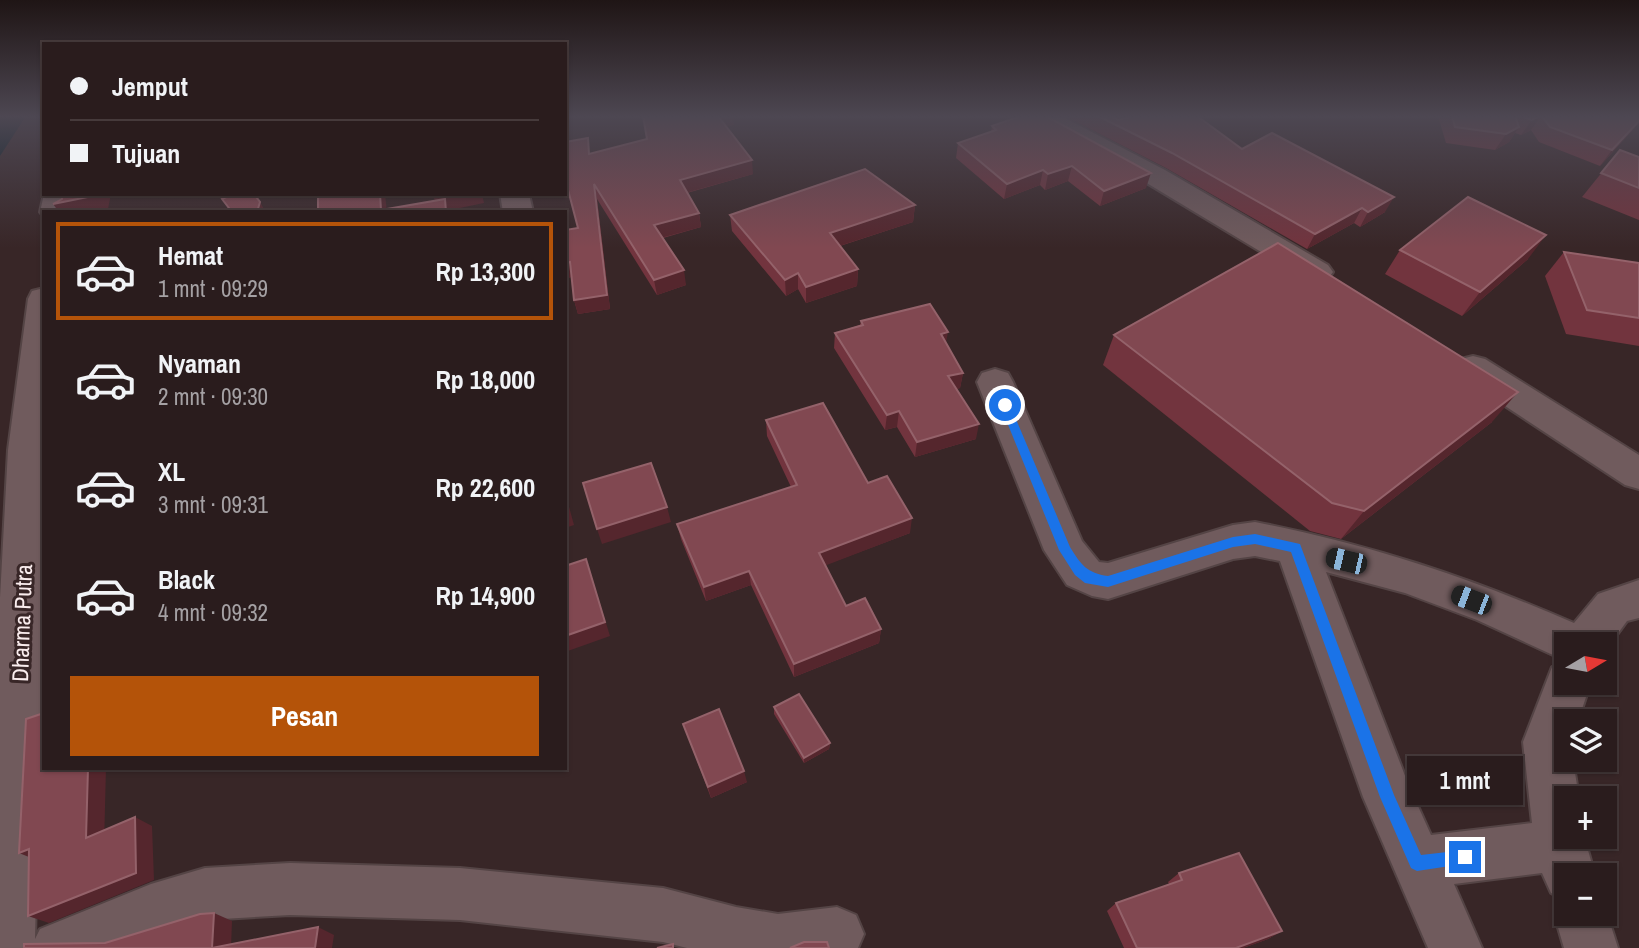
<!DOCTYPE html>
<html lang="id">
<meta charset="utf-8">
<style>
:root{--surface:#2a1c1d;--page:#36292a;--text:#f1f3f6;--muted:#a5a1a4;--line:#463a3b;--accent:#b45309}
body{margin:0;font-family:"Archivo Narrow",sans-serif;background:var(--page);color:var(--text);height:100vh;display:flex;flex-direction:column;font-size:26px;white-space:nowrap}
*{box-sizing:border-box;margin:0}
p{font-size:23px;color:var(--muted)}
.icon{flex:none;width:38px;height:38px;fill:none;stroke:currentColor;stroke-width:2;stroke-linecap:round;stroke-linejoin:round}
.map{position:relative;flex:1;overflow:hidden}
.panel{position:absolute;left:42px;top:210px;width:525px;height:560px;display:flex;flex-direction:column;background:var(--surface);border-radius:0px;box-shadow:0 2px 5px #0004,0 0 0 2px var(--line)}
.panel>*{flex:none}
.top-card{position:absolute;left:42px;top:42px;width:525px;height:154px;border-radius:0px;box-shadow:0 2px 5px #0004,0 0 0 2px var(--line);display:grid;align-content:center;height:154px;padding:0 28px;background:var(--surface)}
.needle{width:46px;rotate:80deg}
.buttons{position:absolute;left:1554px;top:632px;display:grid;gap:14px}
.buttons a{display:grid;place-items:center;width:63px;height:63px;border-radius:0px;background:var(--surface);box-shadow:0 2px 5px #0004,0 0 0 2px var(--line);font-size:35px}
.end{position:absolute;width:32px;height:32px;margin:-16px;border:9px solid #1a73e8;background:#fff;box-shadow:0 0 0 4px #fff}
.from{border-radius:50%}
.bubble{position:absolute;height:49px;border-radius:0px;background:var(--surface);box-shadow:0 2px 5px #0004,0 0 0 2px var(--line);font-size:23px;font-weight:800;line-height:49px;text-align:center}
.car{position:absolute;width:21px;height:42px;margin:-21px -10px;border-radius:9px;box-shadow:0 0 5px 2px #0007;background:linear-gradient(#222 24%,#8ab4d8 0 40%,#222 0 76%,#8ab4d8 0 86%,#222 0)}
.top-card b{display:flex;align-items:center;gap:24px;height:66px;font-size:26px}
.top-card b+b{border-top:2px solid var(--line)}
.top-card i{width:18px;height:18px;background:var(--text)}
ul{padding:12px 0 0;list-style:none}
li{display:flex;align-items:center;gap:21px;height:98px;margin:0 14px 10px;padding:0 14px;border:4px solid transparent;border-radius:0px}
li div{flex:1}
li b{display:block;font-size:26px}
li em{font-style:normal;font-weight:800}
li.active{border-color:var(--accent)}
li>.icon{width:63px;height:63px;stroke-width:1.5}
.action{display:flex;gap:14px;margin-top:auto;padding:14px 28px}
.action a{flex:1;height:80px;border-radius:0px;background:var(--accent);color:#fff;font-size:28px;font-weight:800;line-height:80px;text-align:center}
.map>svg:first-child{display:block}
</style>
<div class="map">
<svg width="1639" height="948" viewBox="0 0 1639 948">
<rect width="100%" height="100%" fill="#382627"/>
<!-- water -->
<path fill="#001a23" d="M0 116H26L0 156Z"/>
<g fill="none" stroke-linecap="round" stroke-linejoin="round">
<defs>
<g id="minor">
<path d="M1029 116H1061L1165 170 1328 265 1333 272 1328 279 1317 282 1306 279 1145 182 1033 122Z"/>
<path d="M44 194H72L70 212H44V217L40 212Z"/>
<path d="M500 194H529L533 212H503Z"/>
<path d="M44 288V549L35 939 40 929 151 884 205 868 290 863 460 868 663 888 736 907 778 914 837 907 856 915 864 934 858 948H687L663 942 460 920 290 915 205 920 126 948H0V598L8 450 28 299 32 291Z"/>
<path d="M1473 356 1485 359 1639 455V489L1625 485 1461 377 1456 368 1461 359Z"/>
<path d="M995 369 1008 373 1013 382 1082 541 1099 562 1108 563 1233 525 1255 522C1369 544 1468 577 1574 623L1598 594 1639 580V618L1627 621 1605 651V644H1566V661L1477 620 1405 593 1326 572 1409 786 1431 835 1532 823 1523 742 1552 667 1566 661V682H1591L1578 721H1566V760H1573L1579 798H1566V836H1584L1595 875H1566V914H1605V907L1618 948H1564L1554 914 1561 898 1551 893 1542 873 1454 884 1482 948H1428L1363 797 1280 561 1255 556 1233 559 1108 599 1092 596 1067 585 1044 550 977 382 982 373Z"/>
</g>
</defs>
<!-- minor casing -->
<use href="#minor" stroke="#544445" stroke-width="4"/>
<!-- minor -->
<use href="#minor" fill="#705b5d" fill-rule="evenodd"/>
</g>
<!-- wall -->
<g fill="#72343e">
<path d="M1013 116H1046L1146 188 1100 206 1068 181 1045 190 1040 185 1004 199 956 158 958 143 991 132 992 126 1016 118Z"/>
<path d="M1065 116H1111L1118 120 1242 149 1385 212 1360 227 1354 223 1307 249 1166 168Z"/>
<path d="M1438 116H1639V123L1600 166 1539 142 1531 130 1521 135 1515 133 1509 142 1495 150 1446 143Z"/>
<path d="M734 125 726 126 753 174 687 193 699 213 701 227 663 238 686 285 657 295 597 199 610 309 578 314 574 300 572 277 566 278 578 228 591 154 647 139Z"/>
<path d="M1620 150 1639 157V220L1582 197Z"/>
<path d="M915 205 913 222 840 246 858 269 857 286 806 303 798 289 786 296 732 231 730 215Z"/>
<path d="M1400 250 1528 259 1462 316 1385 274Z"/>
<path d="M1564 252 1639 263V346L1566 334 1545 276Z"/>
<path d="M861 321 946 343 963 373 960 388 956 389 976 439 915 457 897 427 885 430 834 348 835 333 860 325Z"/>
<path d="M1114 335 1492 422 1341 539 1310 531 1103 365Z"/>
<path d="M766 420 868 483 910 533 825 565 846 606 881 629 879 643 794 677 751 585 706 601 681 539 677 524 791 487 767 436Z"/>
<path d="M774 707 830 743 829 749 804 763 774 714Z"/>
<path d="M683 724 747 782 711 798Z"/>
<path d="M1179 873 1282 931 1268 939 1243 948H1124L1107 911 1116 903 1169 884 1168 882Z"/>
</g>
<!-- shaded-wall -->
<g fill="#55262d">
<path d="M717 116H733L734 125 718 128Z"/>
<path d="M1539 116H1541L1531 130 1521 135 1532 120Z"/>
<path d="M1639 121V123L1600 166 1612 150Z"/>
<path d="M1519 127 1509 142 1495 150 1506 134Z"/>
<path d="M752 160 753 174 682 194 680 180Z"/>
<path d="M1072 166 1068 181 1045 190 1048 174Z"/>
<path d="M1043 170 1040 185 1004 199 1007 184Z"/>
<path d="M1151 173 1146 188 1100 206 1104 191Z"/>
<path d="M566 177 570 192H565V178Z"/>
<path d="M594 184 597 199 610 309 578 314 574 300Z"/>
<path d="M98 194H111L108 209 93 212H59L53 204Z"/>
<path d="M380 194H385L387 212H381Z"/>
<path d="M440 194H482L484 203 450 210V212H440L433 196Z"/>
<path d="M1394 197 1385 212 1360 227 1368 212Z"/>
<path d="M260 202 265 211V212H257Z"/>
<path d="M915 205 913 222 830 249V233Z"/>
<path d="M1362 208 1354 223 1307 249 1315 234Z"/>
<path d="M699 213 701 227 657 239 654 225Z"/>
<path d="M1546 235 1528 259 1462 316 1480 292Z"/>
<path d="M570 262 574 276 566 278 565 263Z"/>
<path d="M858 269 857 286 806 303V287Z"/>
<path d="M684 270 686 285 657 295 654 280Z"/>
<path d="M798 273V289L786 296 785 280Z"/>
<path d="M948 332 945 348 941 334Z"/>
<path d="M963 373 960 388 946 392 948 376Z"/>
<path d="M1518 392 1492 422 1341 539 1364 511Z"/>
<path d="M899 411 897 427 885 430 887 415Z"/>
<path d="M979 424 976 439 915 457 917 442Z"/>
<path d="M565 492 574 525 565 528Z"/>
<path d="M667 507 671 522 602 544 597 529Z"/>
<path d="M912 518 910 533 819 568V553Z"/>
<path d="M586 559 591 574 610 636 565 652V636Z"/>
<path d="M749 571 751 585 706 601 704 587Z"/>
<path d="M881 629 879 643 794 677V664Z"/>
<path d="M830 743 829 749 804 763V758Z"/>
<path d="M88 768H106L104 846 86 838Z"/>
<path d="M744 771 747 782 711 798 708 787Z"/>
<path d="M135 817 152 826 154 880 49 923 28 916Z"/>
<path d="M29 849 39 861 19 853Z"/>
<path d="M214 913 232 921 231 948H212Z"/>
<path d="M318 927 334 935 332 948H315Z"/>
<path d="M1282 931 1268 939 1243 948H1236Z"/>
</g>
<!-- building -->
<g fill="#814851" stroke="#94626a" stroke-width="2">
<path d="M643 116H718L752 160 680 180 699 213 654 225 684 270 654 280 594 184 607 295 574 300 570 262 565 263V230L578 228 565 178V142L588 138 589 154 647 139Z"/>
<path d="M1021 116H1046L1151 173 1104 191 1072 166 1048 174 1043 170 1007 184 958 143 996 130 992 126Z"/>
<path d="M1098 116H1111L1118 120 1134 116H1197L1242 149 1272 133 1394 197 1368 212 1362 208 1315 234 1172 153Z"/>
<path d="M1452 116H1515L1519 127 1506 134 1455 127Z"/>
<path d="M1521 116H1539L1532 120Z"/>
<path d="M1542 116H1639V121L1612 150 1550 127Z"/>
<path d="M1620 150 1639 157V188L1601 173Z"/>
<path d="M865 169 915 205 830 233 858 269 806 287 798 273 785 280 730 215Z"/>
<path d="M62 194H98V195L53 204 62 199Z"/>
<path d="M233 194H254L260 202 257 212H232L222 199Z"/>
<path d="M318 194H380L381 210 445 199 446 212H318Z"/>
<path d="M1468 197 1546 235 1480 292 1400 250Z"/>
<path d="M1278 243 1518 392 1364 511 1332 503 1114 335Z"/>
<path d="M1564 252 1639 263V318L1587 310Z"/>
<path d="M930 304 948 332 941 334 963 373 948 376 979 424 917 442 899 411 887 415 835 333 863 325 861 321Z"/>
<path d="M823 403 868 483 887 476 912 518 819 553 846 606 865 598 881 629 794 664 749 571 704 587 677 524 797 485 766 420Z"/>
<path d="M651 463 667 507 597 529 583 483Z"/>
<path d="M586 559 605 622 565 636V566Z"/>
<path d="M799 694 830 743 804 758 774 707Z"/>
<path d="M719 709 744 771 708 787 683 724Z"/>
<path d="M44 713V768H88L86 838 135 817 136 873 28 916 29 849 19 853 26 719Z"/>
<path d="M1239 853 1282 931 1236 948H1137L1116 903 1182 880 1179 873Z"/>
<path d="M214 913 212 948 318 927 315 948H24V944L105 943 200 914Z"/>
<path d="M804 942H827L829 948H790Z"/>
<path d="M673 944V948H657Z"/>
</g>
<!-- sky -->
<linearGradient id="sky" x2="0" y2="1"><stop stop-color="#1f1515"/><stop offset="0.47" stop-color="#4d4752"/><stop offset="1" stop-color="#4d4752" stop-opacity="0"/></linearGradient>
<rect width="1639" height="248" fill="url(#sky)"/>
<!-- route -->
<path fill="#1a73e8" d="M1005 401 1010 405 1070 547C1081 565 1087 573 1108 576L1233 537 1255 534 1300 544 1394 795 1421 855 1465 850 1470 852 1472 857 1470 863 1417 871 1411 868 1380 797 1291 552 1255 544 1233 547 1108 587 1085 583 1075 575 1059 550 1000 405Z"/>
<g text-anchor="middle" stroke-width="6" stroke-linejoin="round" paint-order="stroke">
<!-- street labels -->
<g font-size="23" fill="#faedee" stroke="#382627">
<text transform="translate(22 623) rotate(-88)" y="8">Dharma Putra</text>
</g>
</g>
</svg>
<div class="buttons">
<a><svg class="needle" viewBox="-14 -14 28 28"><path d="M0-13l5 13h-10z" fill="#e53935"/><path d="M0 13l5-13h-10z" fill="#a5a1a4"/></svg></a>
<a><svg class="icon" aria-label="layers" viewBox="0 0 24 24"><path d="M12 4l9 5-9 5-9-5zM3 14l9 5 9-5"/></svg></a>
<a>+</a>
<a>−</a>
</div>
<i class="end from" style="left:1005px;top:405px"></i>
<i class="end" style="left:1465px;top:857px"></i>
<div class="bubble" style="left:1407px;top:756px;width:116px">1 mnt</div>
<i class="car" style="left:1346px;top:561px;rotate:283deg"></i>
<i class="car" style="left:1471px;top:600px;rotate:291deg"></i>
<div class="top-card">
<b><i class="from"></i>Jemput</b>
<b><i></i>Tujuan</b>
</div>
<section class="panel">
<ul>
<li class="active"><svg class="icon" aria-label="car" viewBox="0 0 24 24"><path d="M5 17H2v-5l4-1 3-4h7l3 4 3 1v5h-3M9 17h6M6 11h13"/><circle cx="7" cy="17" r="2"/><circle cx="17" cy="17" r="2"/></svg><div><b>Hemat</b><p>1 mnt · 09:29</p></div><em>Rp 13,300</em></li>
<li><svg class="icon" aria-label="car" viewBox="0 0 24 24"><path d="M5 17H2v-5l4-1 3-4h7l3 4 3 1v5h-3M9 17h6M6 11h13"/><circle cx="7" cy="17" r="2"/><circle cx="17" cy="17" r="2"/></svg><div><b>Nyaman</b><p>2 mnt · 09:30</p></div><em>Rp 18,000</em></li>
<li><svg class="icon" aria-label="car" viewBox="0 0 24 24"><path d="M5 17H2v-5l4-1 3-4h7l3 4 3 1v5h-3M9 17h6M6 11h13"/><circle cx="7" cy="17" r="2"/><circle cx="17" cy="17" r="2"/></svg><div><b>XL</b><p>3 mnt · 09:31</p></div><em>Rp 22,600</em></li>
<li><svg class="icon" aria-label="car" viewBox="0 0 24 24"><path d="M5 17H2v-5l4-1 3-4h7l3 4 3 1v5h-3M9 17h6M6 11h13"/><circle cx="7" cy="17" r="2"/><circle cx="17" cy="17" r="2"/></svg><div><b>Black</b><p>4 mnt · 09:32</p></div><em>Rp 14,900</em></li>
</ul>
<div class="action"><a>Pesan</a></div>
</section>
</div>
